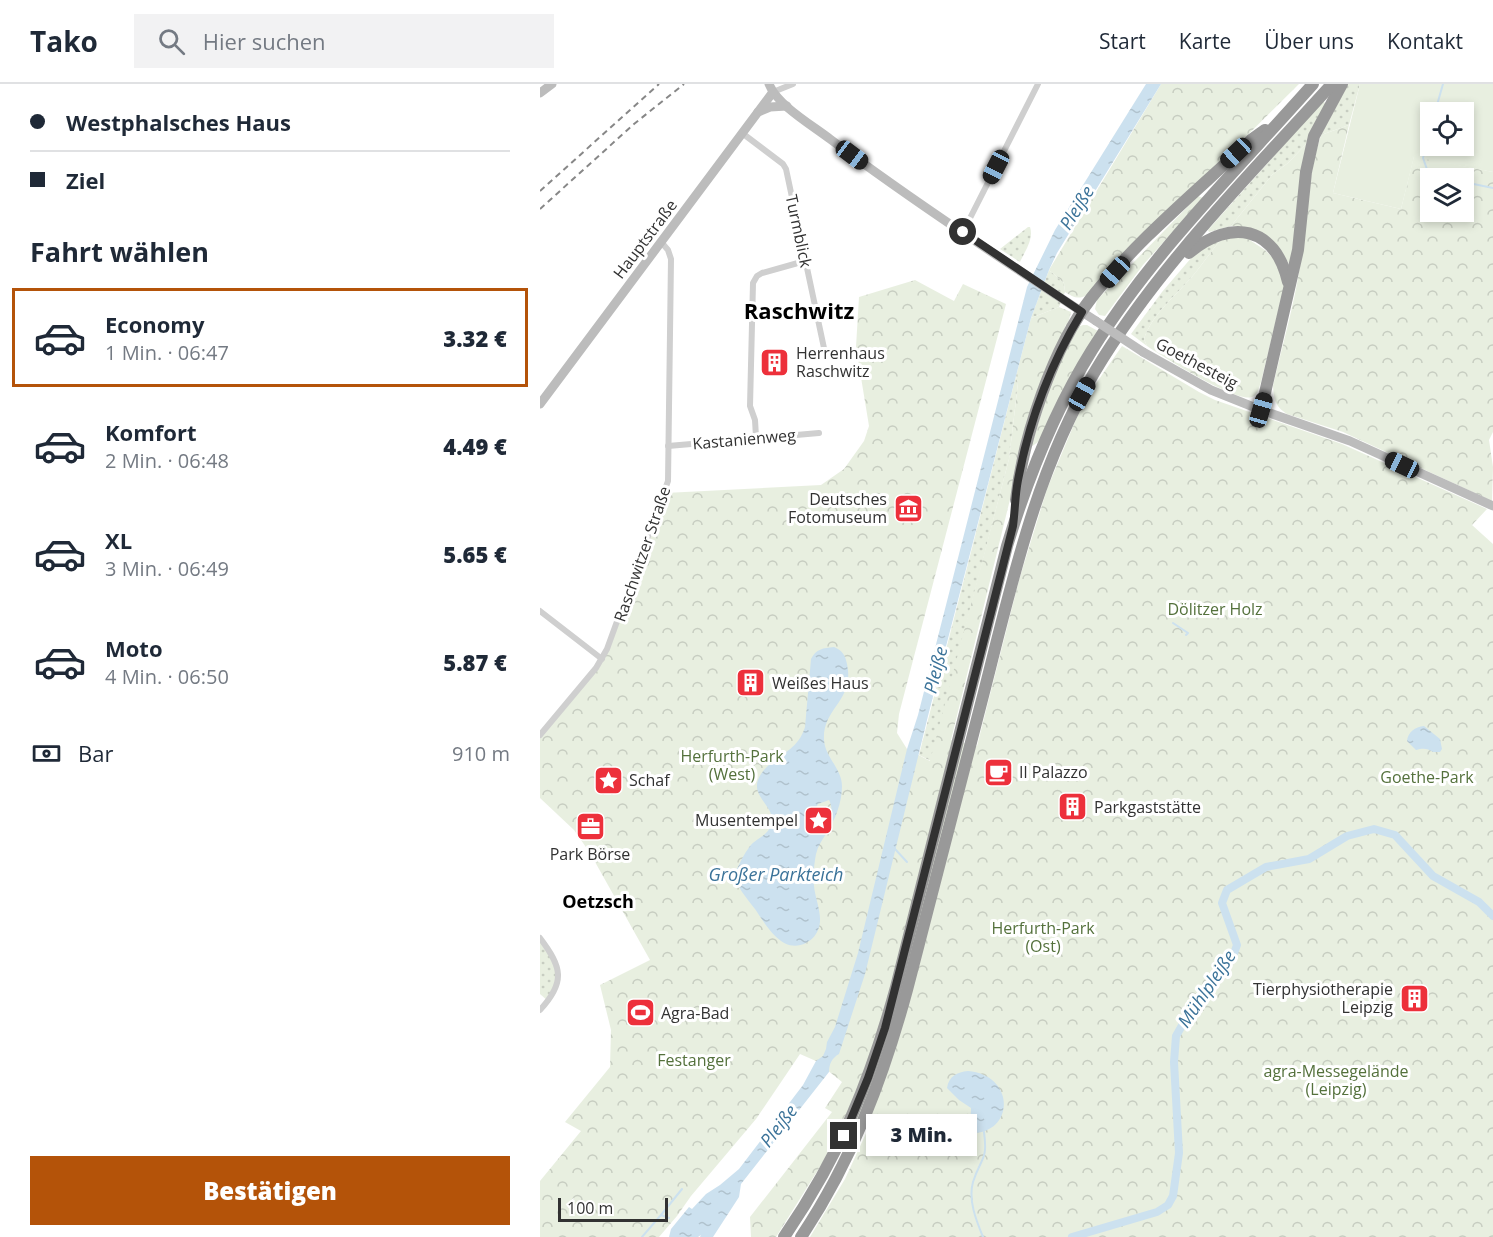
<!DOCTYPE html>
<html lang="de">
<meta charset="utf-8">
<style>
:root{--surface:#fff;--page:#f2f2f3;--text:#1f2937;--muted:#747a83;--line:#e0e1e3;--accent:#b45309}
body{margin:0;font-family:"Open Sans",sans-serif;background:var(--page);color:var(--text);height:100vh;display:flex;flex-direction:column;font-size:22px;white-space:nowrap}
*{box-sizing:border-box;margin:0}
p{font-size:20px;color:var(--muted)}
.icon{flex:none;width:33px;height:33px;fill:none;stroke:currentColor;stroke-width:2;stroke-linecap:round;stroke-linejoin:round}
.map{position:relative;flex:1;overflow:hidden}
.panel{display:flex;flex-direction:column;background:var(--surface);width:540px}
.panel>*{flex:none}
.top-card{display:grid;align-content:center;height:132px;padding:0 30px;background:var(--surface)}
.fabs{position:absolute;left:880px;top:18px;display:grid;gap:12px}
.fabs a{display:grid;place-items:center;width:54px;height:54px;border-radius:0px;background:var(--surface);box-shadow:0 3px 9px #0003;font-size:30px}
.scale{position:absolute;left:18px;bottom:15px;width:110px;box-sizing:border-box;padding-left:6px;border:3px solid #323232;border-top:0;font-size:16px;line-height:21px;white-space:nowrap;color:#323232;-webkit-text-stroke:4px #fff;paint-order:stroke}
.end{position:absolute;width:27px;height:27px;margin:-14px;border:8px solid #323232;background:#fff;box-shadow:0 0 0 3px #fff}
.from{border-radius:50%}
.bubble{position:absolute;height:42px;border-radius:0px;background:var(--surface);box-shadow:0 3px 9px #0003;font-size:20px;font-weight:800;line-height:42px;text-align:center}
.car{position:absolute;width:18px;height:36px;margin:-18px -9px;border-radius:8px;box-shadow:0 0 4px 2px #0007;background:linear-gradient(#222 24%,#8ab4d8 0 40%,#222 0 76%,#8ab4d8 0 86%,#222 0)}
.top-card b{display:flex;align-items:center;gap:21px;height:57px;font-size:22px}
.top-card b+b{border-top:2px solid var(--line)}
.top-card i{width:15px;height:15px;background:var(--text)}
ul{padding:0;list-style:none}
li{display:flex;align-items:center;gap:18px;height:99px;margin:0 12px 9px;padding:0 18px;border:3px solid transparent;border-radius:0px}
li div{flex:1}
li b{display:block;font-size:22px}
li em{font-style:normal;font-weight:800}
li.active{border-color:var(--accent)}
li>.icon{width:54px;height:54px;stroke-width:1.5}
h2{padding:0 30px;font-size:27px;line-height:72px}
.pay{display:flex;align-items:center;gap:15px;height:66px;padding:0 30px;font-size:22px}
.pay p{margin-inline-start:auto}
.button{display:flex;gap:12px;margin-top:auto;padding:12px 30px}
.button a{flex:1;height:69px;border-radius:0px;background:var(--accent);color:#fff;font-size:24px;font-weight:800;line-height:69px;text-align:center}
header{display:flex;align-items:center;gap:36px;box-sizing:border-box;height:84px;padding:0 30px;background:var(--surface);border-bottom:2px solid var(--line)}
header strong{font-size:28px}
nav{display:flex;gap:33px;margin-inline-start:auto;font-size:21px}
.search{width:420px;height:54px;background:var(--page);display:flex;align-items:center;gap:15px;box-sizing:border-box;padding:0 21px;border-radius:0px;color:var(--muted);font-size:22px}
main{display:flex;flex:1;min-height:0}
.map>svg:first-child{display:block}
</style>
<header>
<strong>Tako</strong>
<div class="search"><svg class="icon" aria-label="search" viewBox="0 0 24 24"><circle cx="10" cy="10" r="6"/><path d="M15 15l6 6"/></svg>Hier suchen</div>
<nav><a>Start</a><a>Karte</a><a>Über uns</a><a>Kontakt</a></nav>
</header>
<main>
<section class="panel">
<div class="top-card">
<b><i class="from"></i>Westphalsches Haus</b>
<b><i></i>Ziel</b>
</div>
<h2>Fahrt wählen</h2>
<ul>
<li class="active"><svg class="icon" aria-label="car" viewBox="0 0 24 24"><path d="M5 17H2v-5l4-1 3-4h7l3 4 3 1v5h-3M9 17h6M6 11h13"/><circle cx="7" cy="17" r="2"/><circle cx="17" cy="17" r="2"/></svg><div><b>Economy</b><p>1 Min. · 06:47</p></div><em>3.32 €</em></li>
<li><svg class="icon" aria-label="car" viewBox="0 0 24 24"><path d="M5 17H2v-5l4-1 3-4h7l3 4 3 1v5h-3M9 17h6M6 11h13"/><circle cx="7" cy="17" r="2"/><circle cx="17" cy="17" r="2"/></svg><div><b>Komfort</b><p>2 Min. · 06:48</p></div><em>4.49 €</em></li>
<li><svg class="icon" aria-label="car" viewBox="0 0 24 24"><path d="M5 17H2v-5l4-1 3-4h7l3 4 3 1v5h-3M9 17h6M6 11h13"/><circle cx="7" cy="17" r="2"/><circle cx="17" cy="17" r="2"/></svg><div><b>XL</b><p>3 Min. · 06:49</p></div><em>5.65 €</em></li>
<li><svg class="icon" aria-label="car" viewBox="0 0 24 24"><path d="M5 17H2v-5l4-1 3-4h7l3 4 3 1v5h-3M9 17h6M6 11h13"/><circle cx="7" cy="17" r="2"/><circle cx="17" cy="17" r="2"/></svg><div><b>Moto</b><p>4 Min. · 06:50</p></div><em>5.87 €</em></li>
</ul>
<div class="pay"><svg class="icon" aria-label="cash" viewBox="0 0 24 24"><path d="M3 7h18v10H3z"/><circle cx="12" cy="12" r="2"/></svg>Bar<p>910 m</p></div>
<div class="button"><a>Bestätigen</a></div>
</section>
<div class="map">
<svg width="953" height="1153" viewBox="0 0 953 1153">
<defs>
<pattern id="grass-dots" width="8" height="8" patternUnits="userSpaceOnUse" patternTransform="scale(1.5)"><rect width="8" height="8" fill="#e8efe0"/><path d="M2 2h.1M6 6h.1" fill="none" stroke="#c7cdc1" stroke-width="1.8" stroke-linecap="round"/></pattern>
<pattern id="forest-crowns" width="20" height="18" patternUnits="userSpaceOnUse" patternTransform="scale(1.5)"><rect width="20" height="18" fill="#e8efe0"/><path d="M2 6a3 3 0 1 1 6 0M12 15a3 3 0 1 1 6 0" fill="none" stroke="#c7cdc1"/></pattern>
<pattern id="water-ripples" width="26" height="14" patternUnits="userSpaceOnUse" patternTransform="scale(1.5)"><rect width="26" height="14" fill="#cce1ef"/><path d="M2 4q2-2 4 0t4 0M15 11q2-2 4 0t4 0" fill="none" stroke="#b0c2cd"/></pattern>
</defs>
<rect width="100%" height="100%" fill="#fff"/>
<!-- grass -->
<g fill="url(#grass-dots)">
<path d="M808 0H820L809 41 781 51Z"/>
<path d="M783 17 786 20 770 56 748 79 732 91 691 142 669 148 668 146Z"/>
<path d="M488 143H490C494 155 485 167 480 178L460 165Z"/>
<path d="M683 153C672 166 662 181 651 194 634 213 612 231 604 255L607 262 591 250 622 208 658 166Z"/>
<path d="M509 186 524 199 525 208 519 223 531 228 527 244 519 223 491 234Z"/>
<path d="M476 292 478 299 469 375 391 677 379 671Z"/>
<path d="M0 854 19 890 8 917 0 910Z"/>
</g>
<!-- forest -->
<g fill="url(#forest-crowns)" fill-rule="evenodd">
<path d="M621 0H759L547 211C538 216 533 213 525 208L524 199 509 186Z"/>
<path d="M809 41 793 109 861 125 874 72 953 88V348L949 356 953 383 952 417 803 348 747 330C735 322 734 316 733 302 742 262 754 222 760 182 767 138 767 93 781 51ZM891 94H924V128H891Z"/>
<path d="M770 56 750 181C738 162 714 143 691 142L732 91 748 79Z"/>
<path d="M658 112 663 114 603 181 565 232 559 231 555 225 557 216Z"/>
<path d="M683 153H705L725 166 734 175 745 199 721 298C719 303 718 311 712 313 696 319 622 272 607 262L604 255C612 231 634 213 651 194 662 181 672 166 683 153Z"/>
<path d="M375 196 414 217 423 200 466 220 359 630 357 649 367 665 390 677 469 375 478 299 476 292 491 234 519 223 525 228 527 237 476 391 411 656 437 662 479 496 507 405 537 333 555 301 582 262 659 308 675 316 802 360 947 425 932 441 953 460V1153H270L305 1095 328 1045 304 1034 283 1078 236 1153H211L210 1133 292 1028 285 1024 302 998 276 977 260 970 216 1035 151 1112 137 1132 119 1153H0V1097L41 1047 25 1038 70 983 71 946 60 901 110 876 50 769 34 746 0 714V651L62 575 125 409 281 401 304 385 324 357 329 342 316 263 319 213Z"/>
<path d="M543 241H547L558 247 498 358 491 363 514 289 538 243Z"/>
</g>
<!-- pitch -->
<path fill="#e8efe0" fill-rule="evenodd" d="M820 0H953V88L874 73 861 125 793 109ZM891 28H924V62H891Z"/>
<!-- water -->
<g fill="url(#water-ripples)" fill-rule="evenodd">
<path d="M606 0H621L517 169 509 186 491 234 388 632 325 890 299 970C292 974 289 980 289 988L201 1100 199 1113 173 1153H160L161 1151 158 1153H129L131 1145 149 1123 152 1125 166 1110 180 1101 199 1085 263 1001 276 977 283 972 286 965 287 958 295 943 318 869 367 665 378 631 487 203 515 146Z"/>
<path d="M294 563C303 567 305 571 307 580 315 617 282 624 284 656 285 673 302 685 302 702 302 719 295 736 286 750 282 756 278 762 276 770 274 780 273 792 274 802 275 815 284 833 278 846 275 853 271 856 266 859 242 871 226 841 215 825 206 813 197 804 194 790 199 782 202 773 208 765 214 754 230 752 232 738 234 720 207 711 221 690 234 671 257 669 265 643L271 575C276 565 283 564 294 563ZM289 716C295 726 289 742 279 748L272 741 270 733 278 720Z"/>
<path d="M884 642 900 655 902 665 900 668H893C887 664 883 664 876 666L867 657C868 648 875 643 884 642Z"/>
<path d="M428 987C474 991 475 1045 436 1049 428 1040 431 1035 431 1024L419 1016 407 1004C409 992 417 988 428 987Z"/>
</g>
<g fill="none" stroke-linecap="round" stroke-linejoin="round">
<!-- stream -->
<g stroke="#cce1ef" stroke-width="2">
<path d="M895 28 903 0"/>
<path d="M891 44 883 74 889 91 906 94"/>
<path d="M924 98 953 104"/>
<path d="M633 539 648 549 646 551"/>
<path d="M355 765 367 778"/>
<path d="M121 1131 142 1105"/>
<path d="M102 1153 121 1131 129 1134"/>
<path d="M443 1153C436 1136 428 1116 433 1098 441 1073 448 1077 444 1048"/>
</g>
<!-- canal -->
<path stroke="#cce1ef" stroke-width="8" d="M532 1153 617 1128 628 1121 633 1112 639 1069 634 978 636 952 652 924 692 875 697 861 682 819 687 806 726 783 769 775 807 752 834 745 855 751 893 792 939 818 953 832"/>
<!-- street -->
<g stroke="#cfcfcf" stroke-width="6">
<path d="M233 8 253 0"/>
<path d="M202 49 243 80 246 85 284 264"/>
<path d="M423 148 498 0"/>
<path d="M216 353 215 336 210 322 213 199 217 192 222 189 265 177"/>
<path d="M128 362 279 349"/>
<path d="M0 527 62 575"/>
<path d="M0 651 56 584 67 565 128 397 131 175 128 166 122 159"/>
<path d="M0 854C22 883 26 898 0 926"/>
</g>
<!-- secondary -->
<g stroke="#bcbcbc" stroke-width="9">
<path d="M229 0C237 21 272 41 290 55 376 119 466 178 556 237"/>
<path d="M0 9 12 0"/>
<path d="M218 28 230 23 247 22"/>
<path d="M603 268 671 306 721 326 810 357 953 422"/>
<path d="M0 320 233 8"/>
</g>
<!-- highway -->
<g stroke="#999" stroke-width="12">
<path d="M649 169C691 134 735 142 748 198"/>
<path d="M721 326 758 166 766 88 774 52 802 0"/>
<path d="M476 416C483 353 513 263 552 213 598 155 657 107 711 56L725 46"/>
<path d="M244 1153C300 1071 330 998 356 903L467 462C488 393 514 327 552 266 613 168 697 86 773 0"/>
<path d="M261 1153C312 1077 343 994 367 906 393 806 419 707 444 608 472 498 496 387 554 289 617 183 710 91 792 0"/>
</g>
<!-- rail -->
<g stroke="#878787" stroke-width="2" stroke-dasharray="6 4.5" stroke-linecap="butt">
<path d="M0 107 119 0"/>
<path d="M0 125 94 40 144 0"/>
</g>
<!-- secondary-bridge -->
<path stroke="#bcbcbc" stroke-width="9" d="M556 237 603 268"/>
</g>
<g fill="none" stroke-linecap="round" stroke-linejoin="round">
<!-- route -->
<path stroke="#323232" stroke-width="8" d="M304 1052 328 994 345 944 473 442C475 427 475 411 478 396 489 337 511 279 542 228L423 148"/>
</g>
<!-- icons -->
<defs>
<symbol id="building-square" viewBox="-11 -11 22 22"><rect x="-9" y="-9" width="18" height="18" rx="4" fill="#ed303b" stroke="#fff"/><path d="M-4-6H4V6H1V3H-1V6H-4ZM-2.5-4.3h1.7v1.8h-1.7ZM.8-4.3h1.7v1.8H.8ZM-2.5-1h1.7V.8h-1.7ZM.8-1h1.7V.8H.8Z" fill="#fff"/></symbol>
<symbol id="museum-square" viewBox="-11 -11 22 22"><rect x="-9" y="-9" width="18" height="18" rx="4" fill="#ed303b" stroke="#fff"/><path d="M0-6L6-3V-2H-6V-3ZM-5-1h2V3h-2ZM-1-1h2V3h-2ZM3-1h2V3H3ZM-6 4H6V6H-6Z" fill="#fff"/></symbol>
<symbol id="cafe-square" viewBox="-11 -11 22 22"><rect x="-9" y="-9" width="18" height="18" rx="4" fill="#ed303b" stroke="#fff"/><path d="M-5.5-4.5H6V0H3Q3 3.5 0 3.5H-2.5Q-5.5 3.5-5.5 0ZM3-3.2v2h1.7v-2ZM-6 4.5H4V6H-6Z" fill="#fff"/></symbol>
<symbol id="sight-square" viewBox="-11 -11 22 22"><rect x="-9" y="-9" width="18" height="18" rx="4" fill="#ed303b" stroke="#fff"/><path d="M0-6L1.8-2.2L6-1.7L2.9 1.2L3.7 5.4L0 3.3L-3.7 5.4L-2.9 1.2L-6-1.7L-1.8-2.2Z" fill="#fff"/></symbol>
<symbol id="office-square" viewBox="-11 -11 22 22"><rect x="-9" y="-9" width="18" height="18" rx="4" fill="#ed303b" stroke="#fff"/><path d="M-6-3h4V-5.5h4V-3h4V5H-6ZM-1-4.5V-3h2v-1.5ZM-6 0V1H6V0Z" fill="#fff"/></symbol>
<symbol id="stadium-square" viewBox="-11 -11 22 22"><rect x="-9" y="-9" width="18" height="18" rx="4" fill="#ed303b" stroke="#fff"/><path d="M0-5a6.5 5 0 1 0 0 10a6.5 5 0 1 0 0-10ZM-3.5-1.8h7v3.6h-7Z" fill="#fff"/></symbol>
</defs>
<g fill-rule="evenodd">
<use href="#building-square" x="218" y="262" width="33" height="33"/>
<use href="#museum-square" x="352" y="408" width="33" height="33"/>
<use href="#building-square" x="194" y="582" width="33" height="33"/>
<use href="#cafe-square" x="442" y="672" width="33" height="33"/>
<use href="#sight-square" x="52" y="680" width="33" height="33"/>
<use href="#building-square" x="516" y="706" width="33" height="33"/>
<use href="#sight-square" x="262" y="720" width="33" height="33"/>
<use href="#office-square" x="34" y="726" width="33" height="33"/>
<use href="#building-square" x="858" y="898" width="33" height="33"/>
<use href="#stadium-square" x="84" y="912" width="33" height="33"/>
</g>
<g text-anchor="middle" stroke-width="6" stroke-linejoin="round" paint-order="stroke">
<!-- street labels -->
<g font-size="16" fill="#323232" stroke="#fff">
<text transform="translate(259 147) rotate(78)" y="6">Turmblick</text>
<text transform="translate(105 155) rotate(-53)" y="6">Hauptstraße</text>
<text transform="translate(657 279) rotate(28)" y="6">Goethesteig</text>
<text transform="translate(204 355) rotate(-5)" y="6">Kastanienweg</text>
<text transform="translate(102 470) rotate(-71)" y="6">Raschwitzer Straße</text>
</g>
<!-- poi labels -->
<g font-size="16" fill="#323232" stroke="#fff" text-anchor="start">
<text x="256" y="275">Herrenhaus<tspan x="256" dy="18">Raschwitz</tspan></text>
<text x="347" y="421" text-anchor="end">Deutsches<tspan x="347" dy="18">Fotomuseum</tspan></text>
<text x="232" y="605">Weißes Haus</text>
<text x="479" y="694">Il Palazzo</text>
<text x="89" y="702">Schaf</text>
<text x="554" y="729">Parkgaststätte</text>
<text x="258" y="742" text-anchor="end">Musentempel</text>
<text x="50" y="776" text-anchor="middle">Park Börse</text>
<text x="853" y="911" text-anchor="end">Tierphysiotherapie<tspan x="853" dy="18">Leipzig</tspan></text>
<text x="121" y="935">Agra-Bad</text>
</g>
<!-- park labels -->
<g font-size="16" fill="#54713c" stroke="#fff">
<text x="675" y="531">Dölitzer Holz</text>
<text x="192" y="678">Herfurth-Park<tspan x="192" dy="18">(West)</tspan></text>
<text x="887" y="699">Goethe-Park</text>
<text x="503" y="850">Herfurth-Park<tspan x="503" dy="18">(Ost)</tspan></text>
<text x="154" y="982">Festanger</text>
<text x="796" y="993">agra-Messegelände<tspan x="796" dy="18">(Leipzig)</tspan></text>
</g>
<!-- water labels -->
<g font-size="18" font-style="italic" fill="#3b7399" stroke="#fff">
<text transform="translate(537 124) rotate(-58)" y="6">Pleiße</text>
<text transform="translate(396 586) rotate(-76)" y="6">Pleiße</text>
<text x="236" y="797">Großer Parkteich</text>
<text transform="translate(667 905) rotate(-56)" y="6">Mühlpleiße</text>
<text transform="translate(239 1042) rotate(-52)" y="6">Pleiße</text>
</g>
<!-- neighbourhood labels -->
<g font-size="18" font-weight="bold" fill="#000" stroke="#fff">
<text x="58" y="824">Oetzsch</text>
</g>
<!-- district labels -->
<g font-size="22" font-weight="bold" fill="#000" stroke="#fff">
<text x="259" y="235">Raschwitz</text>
</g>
</g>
</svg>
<div class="fabs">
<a><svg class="icon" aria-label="locate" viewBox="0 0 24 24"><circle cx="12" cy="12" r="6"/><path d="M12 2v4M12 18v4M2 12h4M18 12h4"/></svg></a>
<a><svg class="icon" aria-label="layers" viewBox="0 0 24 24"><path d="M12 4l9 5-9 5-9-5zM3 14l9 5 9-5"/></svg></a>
</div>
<div class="scale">100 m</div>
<i class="end from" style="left:423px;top:148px"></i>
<i class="end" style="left:304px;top:1052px"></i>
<div class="bubble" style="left:326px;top:1030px;width:111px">3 Min.</div>
<i class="car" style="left:696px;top:69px;rotate:227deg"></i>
<i class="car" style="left:312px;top:71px;rotate:127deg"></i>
<i class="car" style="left:456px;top:83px;rotate:207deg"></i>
<i class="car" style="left:575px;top:188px;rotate:222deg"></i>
<i class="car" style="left:542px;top:310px;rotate:29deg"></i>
<i class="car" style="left:721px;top:326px;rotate:16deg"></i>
<i class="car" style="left:862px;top:381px;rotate:295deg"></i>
</div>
</main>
